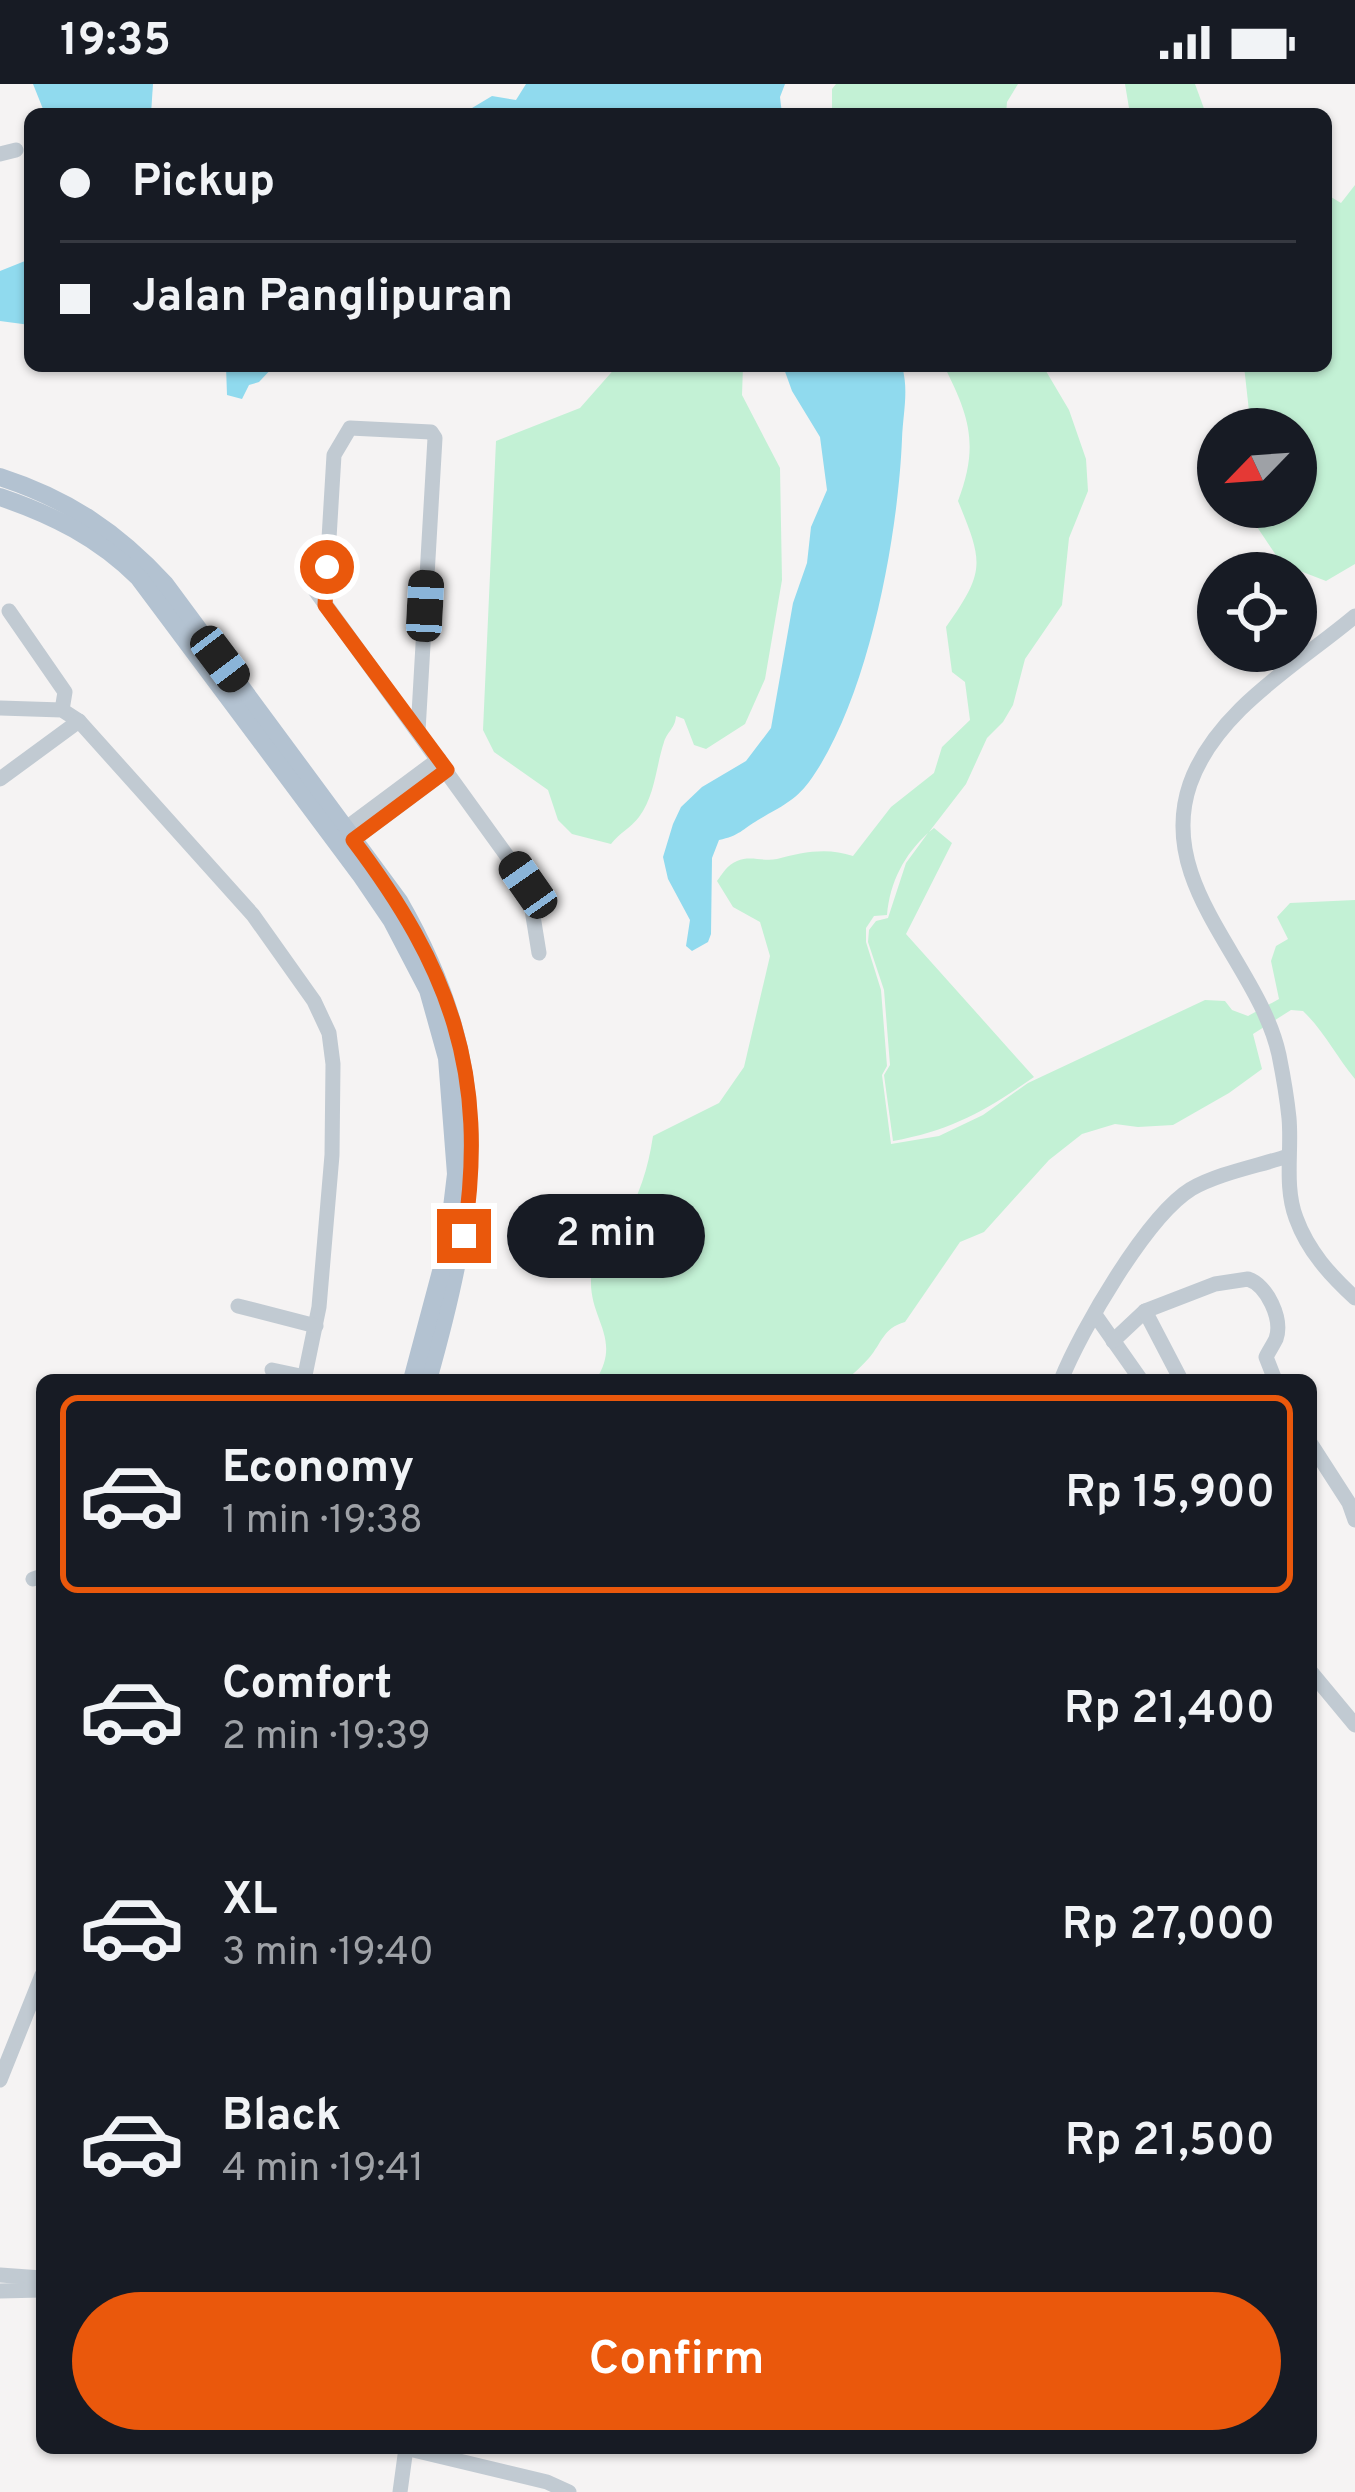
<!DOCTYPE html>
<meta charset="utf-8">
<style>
:root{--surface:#171b24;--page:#242831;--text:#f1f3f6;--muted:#9ea1a6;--line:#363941;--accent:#ea580c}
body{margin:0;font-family:Overpass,sans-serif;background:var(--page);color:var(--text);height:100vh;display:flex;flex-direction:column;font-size:45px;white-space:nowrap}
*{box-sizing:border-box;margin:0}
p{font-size:39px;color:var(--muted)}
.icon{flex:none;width:66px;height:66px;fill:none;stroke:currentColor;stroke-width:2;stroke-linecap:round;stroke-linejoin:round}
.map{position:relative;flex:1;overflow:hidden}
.sheet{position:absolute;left:36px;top:1290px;width:1281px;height:1080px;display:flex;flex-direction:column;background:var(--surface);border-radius:18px;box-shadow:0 3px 9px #0004}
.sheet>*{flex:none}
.guide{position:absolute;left:24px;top:24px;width:1308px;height:264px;border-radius:18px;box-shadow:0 3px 9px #0004;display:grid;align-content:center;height:264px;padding:0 36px;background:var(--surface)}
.needle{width:78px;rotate:245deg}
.fabs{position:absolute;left:1197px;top:324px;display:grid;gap:24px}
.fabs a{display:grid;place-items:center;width:120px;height:120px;border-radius:50%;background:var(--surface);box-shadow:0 3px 9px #0004;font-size:60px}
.end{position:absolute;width:54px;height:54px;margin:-27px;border:15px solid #ea580c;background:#fff;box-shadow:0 0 0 6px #fff}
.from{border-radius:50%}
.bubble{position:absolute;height:84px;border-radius:42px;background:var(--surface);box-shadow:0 3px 9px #0004;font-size:39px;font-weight:600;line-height:84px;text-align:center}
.car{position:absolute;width:36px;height:72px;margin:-36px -18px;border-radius:15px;box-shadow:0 0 9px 3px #0007;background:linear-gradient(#222 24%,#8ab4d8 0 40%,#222 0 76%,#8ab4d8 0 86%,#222 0)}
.guide b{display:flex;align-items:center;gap:42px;height:114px;font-size:45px}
.guide b+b{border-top:3px solid var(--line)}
.guide i{width:30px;height:30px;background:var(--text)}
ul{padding:21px 0 0;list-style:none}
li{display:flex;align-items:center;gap:36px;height:198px;margin:0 24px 18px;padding:0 12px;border:6px solid transparent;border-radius:18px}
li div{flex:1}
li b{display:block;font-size:45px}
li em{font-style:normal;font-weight:600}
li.selected{border-color:var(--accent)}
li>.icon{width:108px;height:108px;stroke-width:1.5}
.primary-button{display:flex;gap:24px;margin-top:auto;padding:24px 36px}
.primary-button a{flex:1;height:138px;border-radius:72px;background:var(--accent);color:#fff;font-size:48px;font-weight:600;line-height:138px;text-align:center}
.status{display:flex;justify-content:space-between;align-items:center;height:84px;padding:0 60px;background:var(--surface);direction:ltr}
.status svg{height:33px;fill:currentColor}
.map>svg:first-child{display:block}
</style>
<div class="status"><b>19:35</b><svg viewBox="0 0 49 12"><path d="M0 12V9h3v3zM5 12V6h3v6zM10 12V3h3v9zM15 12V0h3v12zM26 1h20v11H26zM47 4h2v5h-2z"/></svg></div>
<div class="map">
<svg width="1355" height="2408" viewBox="0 0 1355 2408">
<rect width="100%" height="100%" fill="#f5f3f3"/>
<!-- green -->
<g fill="#c3f1d5">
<path d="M836 0H1018L1007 18 1006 30H832V5Z"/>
<path d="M1125 0H1195L1206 30H1130Z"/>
<path d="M1355 101V480L1326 497 1282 480 1249 431V423H1296V345H1251L1244 282H1326V110L1341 119Z"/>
<path d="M617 282H743L742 311 780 384 782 496 765 595 745 640 706 665 694 661 684 635 676 632C675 645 668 646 664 658 656 682 655 712 639 733 631 744 619 749 611 760L572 750 558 736 548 706 494 668 483 646 496 357 580 324Z"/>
<path d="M944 282H1043L1069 326 1086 375 1088 407 1069 454 1062 521 1025 575 1013 621 1003 638 987 654 966 700 929 748 934 744 952 759 906 850 1034 993C985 1027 952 1046 893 1057L884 991 890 981 884 906 868 858 869 846 876 837 888 834 906 779 928 749C904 771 890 798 887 831L874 832 866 844V858L881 906 887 982 882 991 891 1060 939 1052 983 1031 1028 999 1205 916 1225 917 1232 926 1248 932 1279 915 1271 877 1276 862 1288 855 1277 833 1290 819 1355 816V995C1336 972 1324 947 1303 927L1291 926 1253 950 1262 985 1229 1009 1173 1041 1138 1043 1115 1040 1082 1050 1049 1076 984 1148 960 1158 905 1238C883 1244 882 1259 869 1274 862 1282 854 1289 846 1296H596C622 1255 590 1236 591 1197 592 1165 610 1164 623 1141 639 1111 648 1086 653 1052L719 1019 744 983 770 872 760 838 733 823 717 797C723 789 727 781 737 777 751 771 763 778 777 775 802 768 828 763 853 772L891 723 934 689 942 663 970 636 965 598 952 588 946 543C986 487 983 478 958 417 979 362 970 333 944 282Z"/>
</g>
<!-- water -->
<g fill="#90daee">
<path d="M33 0H153L151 30H45Z"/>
<path d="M526 0H785L780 13 782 30H462L492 12 516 16Z"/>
<path d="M30 175V241L0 237V187Z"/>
<path d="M226 282H274L259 298 249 301 242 315 227 311Z"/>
<path d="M783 282H902C909 307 903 329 902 355 898 454 868 617 809 698 794 718 778 724 758 736 743 745 739 752 719 756L712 774 711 850 708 858 692 867 686 862 690 836 668 795 663 773 673 740 681 723 702 703 746 677 771 644 793 519 807 479 811 443 827 406 820 353 792 307Z"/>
</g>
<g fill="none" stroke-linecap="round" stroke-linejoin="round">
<!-- minor -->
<g stroke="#c1cad2" stroke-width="15">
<path d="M0 70 16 66"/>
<path d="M307 495 528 801 539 869"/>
<path d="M325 521 334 371 350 344 431 348 435 354 418 647"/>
<path d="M9 527 65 608 62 626"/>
<path d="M1355 532C1298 580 1216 626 1190 700 1155 801 1259 879 1279 971 1283 991 1287 1014 1289 1034 1292 1067 1284 1102 1296 1134 1308 1167 1330 1191 1355 1214"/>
<path d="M0 624 62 626 79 637 253 831 314 917 329 949 333 980 332 1071 319 1223 304 1296"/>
<path d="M0 695 79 637"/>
<path d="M345 745 439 675"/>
<path d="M353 756 447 686"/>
<path d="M238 1222 316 1242"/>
<path d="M1096 1232 1141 1296"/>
<path d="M1113 1257 1145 1227"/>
<path d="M272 1286 305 1293"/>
<path d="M1061 1296C1081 1246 1147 1132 1191 1105 1219 1089 1258 1082 1288 1072"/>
<path d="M1181 1296 1145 1227 1215 1200 1248 1195C1267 1201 1283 1235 1276 1255 1273 1261 1269 1267 1266 1273L1275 1296"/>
<path d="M1311 1360 1349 1419 1355 1436"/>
<path d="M33 1495 42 1492"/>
<path d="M1311 1588 1355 1641"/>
<path d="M0 1996 42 1891"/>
<path d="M0 2191 42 2194"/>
<path d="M0 2207 42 2206"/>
<path d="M405 2364 547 2398 569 2408"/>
<path d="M400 2408 406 2364"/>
</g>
<!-- major -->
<g stroke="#b3c2d1" stroke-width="18">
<path d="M0 393C68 415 117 448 165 500L399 817C497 987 479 1115 428 1296"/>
<path d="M0 413C53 431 99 454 139 494L360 790 392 837 428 906 447 974 456 1090 447 1165 412 1296"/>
</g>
</g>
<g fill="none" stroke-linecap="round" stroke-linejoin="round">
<!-- route -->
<path stroke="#ea580c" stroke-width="15" d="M327 483 325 521 447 686 353 756C450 884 489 989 464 1152"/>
</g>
</svg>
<div class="fabs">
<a><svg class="needle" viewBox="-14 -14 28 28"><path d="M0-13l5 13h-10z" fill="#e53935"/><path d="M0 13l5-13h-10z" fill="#9ea1a6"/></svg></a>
<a><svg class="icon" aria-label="locate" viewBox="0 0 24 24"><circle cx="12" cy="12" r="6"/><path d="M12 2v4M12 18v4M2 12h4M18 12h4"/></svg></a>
</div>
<i class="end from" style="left:327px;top:483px"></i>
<i class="end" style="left:464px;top:1152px"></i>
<div class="bubble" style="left:507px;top:1110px;width:198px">2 min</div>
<i class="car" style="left:425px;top:522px;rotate:3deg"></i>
<i class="car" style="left:220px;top:575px;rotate:143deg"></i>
<i class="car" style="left:528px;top:801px;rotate:325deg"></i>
<div class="guide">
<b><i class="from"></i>Pickup</b>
<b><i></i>Jalan Panglipuran</b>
</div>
<section class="sheet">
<ul>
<li class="selected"><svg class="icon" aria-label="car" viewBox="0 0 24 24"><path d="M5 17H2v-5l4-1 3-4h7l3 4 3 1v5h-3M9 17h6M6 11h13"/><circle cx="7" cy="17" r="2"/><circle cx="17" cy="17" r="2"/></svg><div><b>Economy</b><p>1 min · 19:38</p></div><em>Rp 15,900</em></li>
<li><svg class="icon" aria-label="car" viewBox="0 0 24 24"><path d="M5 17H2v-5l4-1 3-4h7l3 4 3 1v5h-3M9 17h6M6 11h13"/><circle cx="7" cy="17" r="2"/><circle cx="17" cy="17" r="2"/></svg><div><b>Comfort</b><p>2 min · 19:39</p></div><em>Rp 21,400</em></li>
<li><svg class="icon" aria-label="car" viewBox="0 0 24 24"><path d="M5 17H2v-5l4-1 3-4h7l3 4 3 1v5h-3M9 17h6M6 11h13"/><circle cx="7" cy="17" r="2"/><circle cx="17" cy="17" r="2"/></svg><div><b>XL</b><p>3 min · 19:40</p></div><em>Rp 27,000</em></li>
<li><svg class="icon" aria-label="car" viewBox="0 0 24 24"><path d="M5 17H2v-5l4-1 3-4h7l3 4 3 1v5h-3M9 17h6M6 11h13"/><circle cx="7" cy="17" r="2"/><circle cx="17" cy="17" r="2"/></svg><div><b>Black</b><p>4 min · 19:41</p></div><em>Rp 21,500</em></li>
</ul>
<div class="primary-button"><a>Confirm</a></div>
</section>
</div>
